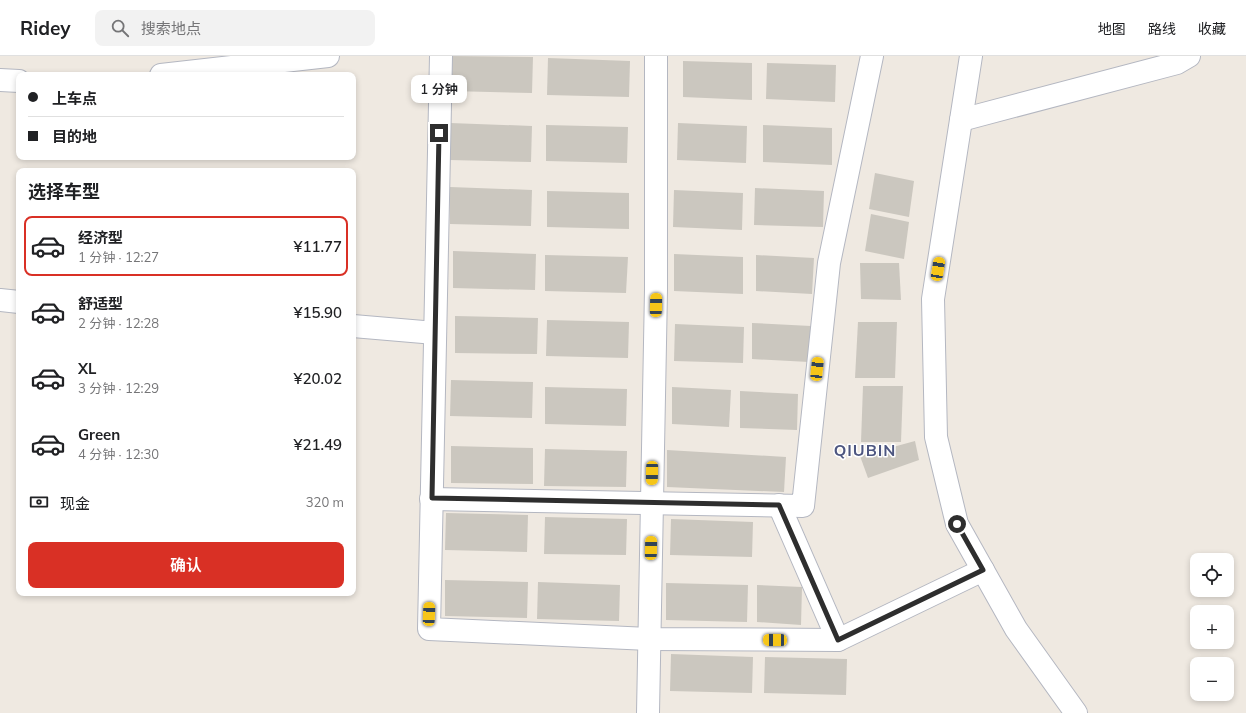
<!DOCTYPE html>
<html lang="zh">
<meta charset="utf-8">
<style>
:root{--surface:#fff;--page:#f2f2f2;--text:#202124;--muted:#757577;--line:#e0e0e0;--accent:#d93025}
body{margin:0;font-family:Mulish,"Noto Sans SC",sans-serif;background:var(--page);color:var(--text);height:100vh;display:flex;flex-direction:column;font-size:15px;white-space:nowrap}
*{box-sizing:border-box;margin:0}
p{font-size:13px;color:var(--muted)}
.icon{flex:none;width:22px;height:22px;fill:none;stroke:currentColor;stroke-width:2;stroke-linecap:round;stroke-linejoin:round}
.map{position:relative;flex:1;overflow:hidden}
.drawer{position:absolute;left:16px;top:112px;width:340px;height:428px;display:flex;flex-direction:column;background:var(--surface);border-radius:8px;box-shadow:0 2px 6px #0003}
.drawer>*{flex:none}
.hud{position:absolute;left:16px;top:16px;width:340px;height:88px;border-radius:8px;box-shadow:0 2px 6px #0003;display:grid;align-content:center;height:88px;padding:0 12px;background:var(--surface)}
.tools{position:absolute;left:1190px;top:497px;display:grid;gap:8px}
.tools a{display:grid;place-items:center;width:44px;height:44px;border-radius:8px;background:var(--surface);box-shadow:0 2px 6px #0003;font-size:20px}
.end{position:absolute;width:18px;height:18px;margin:-9px;border:5px solid #2e2e2e;background:#fff;box-shadow:0 0 0 2px #fff}
.from{border-radius:50%}
.bubble{position:absolute;height:28px;border-radius:8px;background:var(--surface);box-shadow:0 2px 6px #0003;font-size:13px;font-weight:600;line-height:28px;text-align:center}
.car{position:absolute;width:12px;height:24px;margin:-12px -6px;border-radius:5px;box-shadow:0 0 3px 1px #0007;background:linear-gradient(#f5c518 24%,#345 0 40%,#f5c518 0 76%,#345 0 86%,#f5c518 0)}
.hud b{display:flex;align-items:center;gap:14px;height:38px;font-size:15px}
.hud b+b{border-top:1px solid var(--line)}
.hud i{width:10px;height:10px;background:var(--text)}
ul{padding:0;list-style:none}
li{display:flex;align-items:center;gap:12px;height:60px;margin:0 8px 6px;padding:0 4px;border:2px solid transparent;border-radius:8px}
li div{flex:1}
li b{display:block;font-size:15px}
li em{font-style:normal;font-weight:600}
li.current{border-color:var(--accent)}
li>.icon{width:36px;height:36px;stroke-width:1.5}
h2{padding:0 12px;font-size:18px;line-height:48px}
.pay{display:flex;align-items:center;gap:10px;height:44px;padding:0 12px;font-size:15px}
.pay p{margin-inline-start:auto}
.primary-button{display:flex;gap:8px;margin-top:auto;padding:8px 12px}
.primary-button a{flex:1;height:46px;border-radius:8px;background:var(--accent);color:#fff;font-size:16px;font-weight:600;line-height:46px;text-align:center}
header{display:flex;align-items:center;gap:24px;box-sizing:border-box;height:56px;padding:0 20px;background:var(--surface);border-bottom:1px solid var(--line)}
header strong{font-size:19px}
nav{display:flex;gap:22px;margin-inline-start:auto;font-size:14px}
.search{width:280px;height:36px;background:var(--page);display:flex;align-items:center;gap:10px;box-sizing:border-box;padding:0 14px;border-radius:8px;color:var(--muted);font-size:15px}
.map>svg:first-child{display:block}
</style>
<header>
<strong>Ridey</strong>
<div class="search"><svg class="icon" aria-label="search" viewBox="0 0 24 24"><circle cx="10" cy="10" r="6"/><path d="M15 15l6 6"/></svg>搜索地点</div>
<nav><a>地图</a><a>路线</a><a>收藏</a></nav>
</header>
<div class="map">
<svg width="1246" height="657" viewBox="0 0 1246 657">
<rect width="100%" height="100%" fill="#efe9e1"/>
<!-- building -->
<g fill="#cbc7bf">
<path d="M451 0 533 1 532 37 450 35Z"/>
<path d="M548 2 630 5 629 41 547 39Z"/>
<path d="M683 5 752 7V44L683 41Z"/>
<path d="M767 7 836 9 835 46 766 43Z"/>
<path d="M450 67 532 70 531 106 450 104Z"/>
<path d="M678 67 747 70 746 107 677 104Z"/>
<path d="M546 69 628 71 627 107 546 105Z"/>
<path d="M763 69 832 72V109L763 106Z"/>
<path d="M875 117 914 125 909 161 869 153Z"/>
<path d="M450 131 532 134 531 170 450 168Z"/>
<path d="M755 132 824 135 823 171 754 169Z"/>
<path d="M674 134 743 137 742 174 673 171Z"/>
<path d="M547 135 629 137V173L547 171Z"/>
<path d="M871 158 909 166 904 203 865 195Z"/>
<path d="M453 195 536 198 535 234 453 232Z"/>
<path d="M674 198 743 201V238L674 235Z"/>
<path d="M545 199 628 201 626 237 545 235Z"/>
<path d="M756 199 814 202 812 238 756 235Z"/>
<path d="M860 207H899L901 244 861 243Z"/>
<path d="M455 260 538 262 537 298 455 297Z"/>
<path d="M547 264 629 266 628 302 546 300Z"/>
<path d="M858 266H897L895 322H855Z"/>
<path d="M752 267 811 270 809 306 752 303Z"/>
<path d="M675 268 744 271 743 307 674 305Z"/>
<path d="M451 324 533 326 532 362 450 360Z"/>
<path d="M863 330H903L901 386H861Z"/>
<path d="M545 331 627 333 626 370 545 368Z"/>
<path d="M672 331 731 334 729 371 672 368Z"/>
<path d="M740 335 798 338 797 374 740 372Z"/>
<path d="M915 385 919 404 868 422 860 400Z"/>
<path d="M451 390 533 392V428L451 427Z"/>
<path d="M545 393 627 395 626 431 544 430Z"/>
<path d="M667 394 786 401 784 436 667 431Z"/>
<path d="M446 457 528 459 527 496 445 494Z"/>
<path d="M545 461 627 463 626 499 544 498Z"/>
<path d="M671 463 753 466 752 501 670 499Z"/>
<path d="M445 524 528 526 527 562 445 560Z"/>
<path d="M538 526 620 529 619 565 537 563Z"/>
<path d="M666 527 748 529 747 566 666 564Z"/>
<path d="M757 529 802 531 801 569 757 566Z"/>
<path d="M671 598 753 601 752 637 670 635Z"/>
<path d="M765 601 847 603 846 639 764 637Z"/>
</g>
<g fill="none" stroke-linecap="round" stroke-linejoin="round">
<defs>
<g id="minor">
<path d="M441 0 429 573 649 583 838 584 983 514"/>
<path d="M971 0 933 243 936 381 957 468 1016 573 1076 657"/>
<path d="M161 19 328 0"/>
<path d="M0 24 19 25"/>
<path d="M961 64 1177 7 1189 0"/>
<path d="M0 244 19 246"/>
<path d="M353 270 435 277"/>
<path d="M431 443 803 450 829 207 872 0"/>
<path d="M779 449 838 584"/>
<path d="M648 657 656 234V0"/>
</g>
</defs>
<!-- minor casing -->
<use href="#minor" stroke="#b4b7c1" stroke-width="24"/>
<!-- minor -->
<use href="#minor" stroke="#fff" stroke-width="22"/>
</g>
<g fill="none" stroke-linecap="round" stroke-linejoin="round">
<!-- route -->
<path stroke="#2e2e2e" stroke-width="5" d="M439 77 432 442 779 449 838 584 983 514 957 468"/>
</g>
<g text-anchor="middle" stroke-width="3" stroke-linejoin="round" paint-order="stroke">
<!-- district labels -->
<g font-size="16" font-weight="bold" letter-spacing="1" fill="#4d5680" stroke="#fff">
<text x="865" y="400">QIUBIN</text>
</g>
</g>
</svg>
<div class="tools">
<a><svg class="icon" aria-label="locate" viewBox="0 0 24 24"><circle cx="12" cy="12" r="6"/><path d="M12 2v4M12 18v4M2 12h4M18 12h4"/></svg></a>
<a>+</a>
<a>−</a>
</div>
<i class="end from" style="left:957px;top:468px"></i>
<i class="end" style="left:439px;top:77px"></i>
<div class="bubble" style="left:411px;top:19px;width:56px">1 分钟</div>
<i class="car" style="left:938px;top:213px;rotate:9deg"></i>
<i class="car" style="left:656px;top:249px;rotate:1deg"></i>
<i class="car" style="left:817px;top:313px;rotate:6deg"></i>
<i class="car" style="left:652px;top:417px;rotate:181deg"></i>
<i class="car" style="left:651px;top:492px;rotate:1deg"></i>
<i class="car" style="left:429px;top:558px;rotate:2deg"></i>
<i class="car" style="left:775px;top:584px;rotate:271deg"></i>
<div class="hud">
<b><i class="from"></i>上车点</b>
<b><i></i>目的地</b>
</div>
<section class="drawer">
<h2>选择车型</h2>
<ul>
<li class="current"><svg class="icon" aria-label="car" viewBox="0 0 24 24"><path d="M5 17H2v-5l4-1 3-4h7l3 4 3 1v5h-3M9 17h6M6 11h13"/><circle cx="7" cy="17" r="2"/><circle cx="17" cy="17" r="2"/></svg><div><b>经济型</b><p>1 分钟 · 12:27</p></div><em>¥11.77</em></li>
<li><svg class="icon" aria-label="car" viewBox="0 0 24 24"><path d="M5 17H2v-5l4-1 3-4h7l3 4 3 1v5h-3M9 17h6M6 11h13"/><circle cx="7" cy="17" r="2"/><circle cx="17" cy="17" r="2"/></svg><div><b>舒适型</b><p>2 分钟 · 12:28</p></div><em>¥15.90</em></li>
<li><svg class="icon" aria-label="car" viewBox="0 0 24 24"><path d="M5 17H2v-5l4-1 3-4h7l3 4 3 1v5h-3M9 17h6M6 11h13"/><circle cx="7" cy="17" r="2"/><circle cx="17" cy="17" r="2"/></svg><div><b>XL</b><p>3 分钟 · 12:29</p></div><em>¥20.02</em></li>
<li><svg class="icon" aria-label="car" viewBox="0 0 24 24"><path d="M5 17H2v-5l4-1 3-4h7l3 4 3 1v5h-3M9 17h6M6 11h13"/><circle cx="7" cy="17" r="2"/><circle cx="17" cy="17" r="2"/></svg><div><b>Green</b><p>4 分钟 · 12:30</p></div><em>¥21.49</em></li>
</ul>
<div class="pay"><svg class="icon" aria-label="cash" viewBox="0 0 24 24"><path d="M3 7h18v10H3z"/><circle cx="12" cy="12" r="2"/></svg>现金<p>320 m</p></div>
<div class="primary-button"><a>确认</a></div>
</section>
</div>
